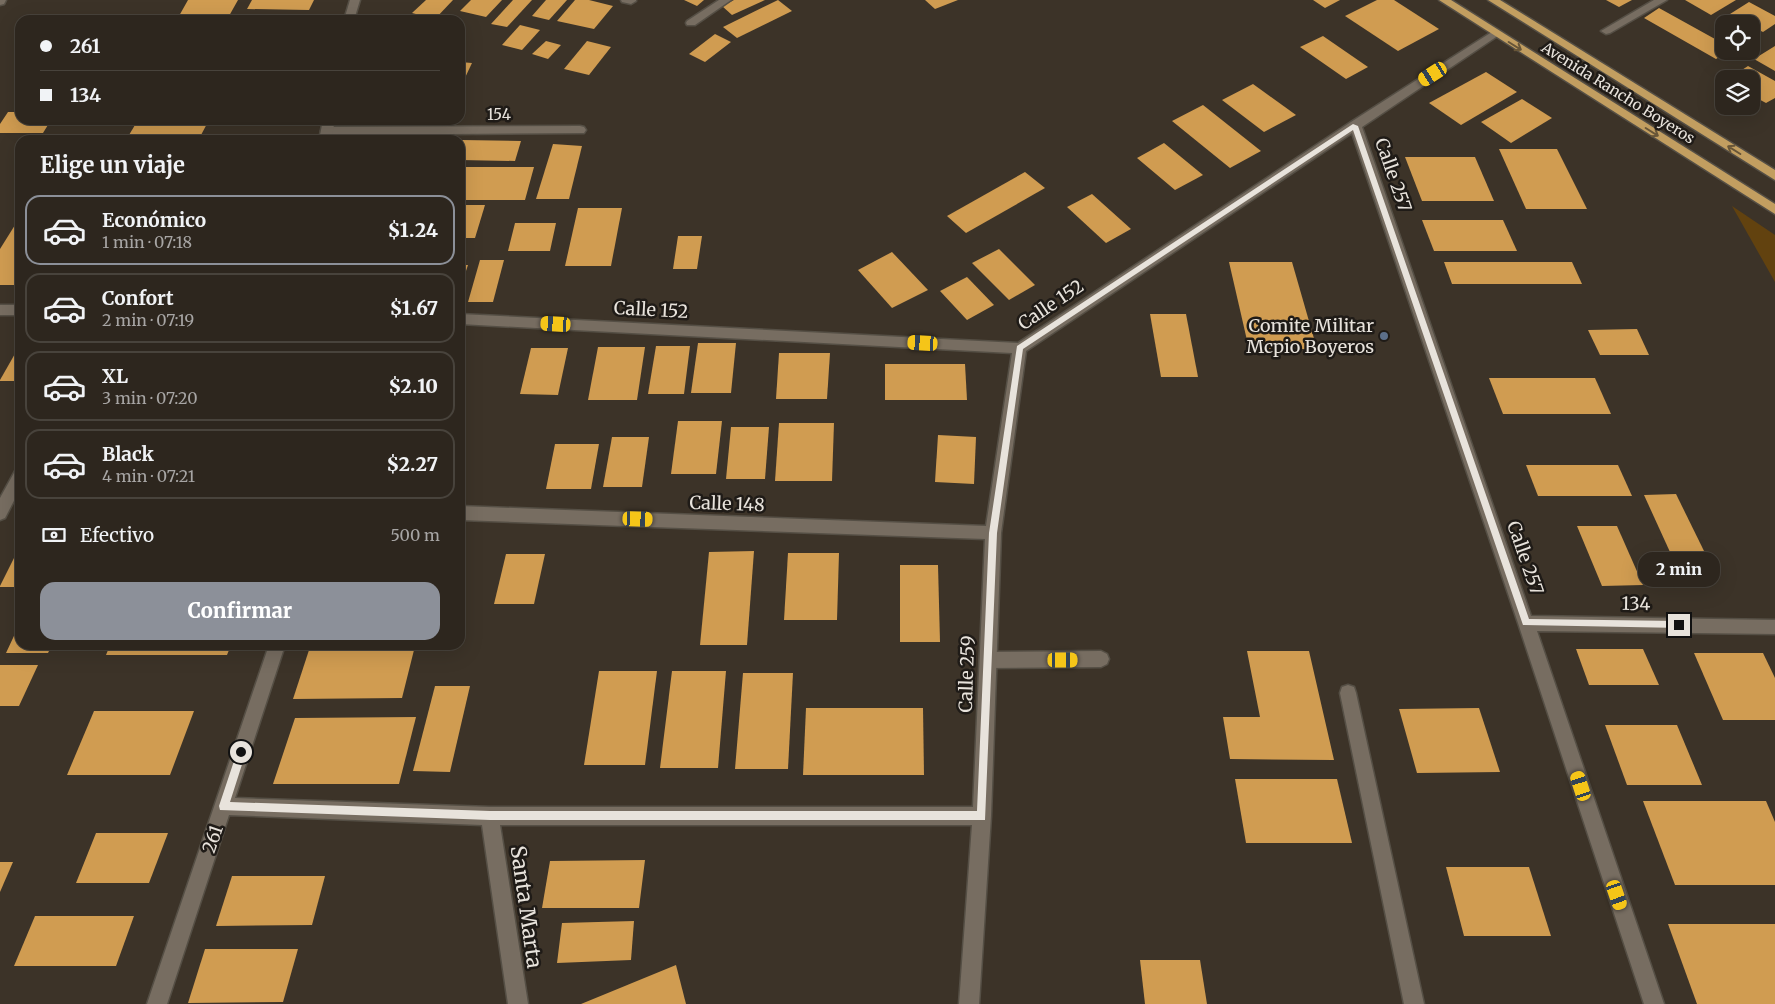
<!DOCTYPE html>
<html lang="es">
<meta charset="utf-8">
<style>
:root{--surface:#2d261e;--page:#352e27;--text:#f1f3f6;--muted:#a7a5a4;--line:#48433c;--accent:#8c9099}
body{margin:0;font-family:Merriweather,serif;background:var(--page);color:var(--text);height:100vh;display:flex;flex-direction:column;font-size:19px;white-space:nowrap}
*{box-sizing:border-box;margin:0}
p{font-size:16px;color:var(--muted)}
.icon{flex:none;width:28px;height:28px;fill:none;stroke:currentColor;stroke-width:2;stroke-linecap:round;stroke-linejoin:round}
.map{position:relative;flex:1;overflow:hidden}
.drawer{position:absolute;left:15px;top:135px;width:450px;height:515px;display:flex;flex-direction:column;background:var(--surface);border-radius:15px;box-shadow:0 5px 20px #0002,0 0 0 1px var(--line)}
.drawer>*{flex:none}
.guide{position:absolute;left:15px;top:15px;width:450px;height:110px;border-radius:15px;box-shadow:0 5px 20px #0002,0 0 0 1px var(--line);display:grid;align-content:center;height:110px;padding:0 25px;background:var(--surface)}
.fabs{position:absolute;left:1715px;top:15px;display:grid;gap:10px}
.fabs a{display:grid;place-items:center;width:45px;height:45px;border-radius:10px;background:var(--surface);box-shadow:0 5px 20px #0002,0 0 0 1px var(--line);font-size:25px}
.end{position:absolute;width:22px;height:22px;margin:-11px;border:6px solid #e8e3dc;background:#111;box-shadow:0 0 0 2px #111}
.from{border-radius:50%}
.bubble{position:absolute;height:35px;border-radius:15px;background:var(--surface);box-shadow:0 5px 20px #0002,0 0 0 1px var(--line);font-size:16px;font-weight:800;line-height:35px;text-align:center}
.car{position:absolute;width:15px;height:30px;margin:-15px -8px;border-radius:6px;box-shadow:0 0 4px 1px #0007;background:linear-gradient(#f5c518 24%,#345 0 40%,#f5c518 0 76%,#345 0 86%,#f5c518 0)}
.guide b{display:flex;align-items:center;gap:18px;height:48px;font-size:19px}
.guide b+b{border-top:1px solid var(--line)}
.guide i{width:12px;height:12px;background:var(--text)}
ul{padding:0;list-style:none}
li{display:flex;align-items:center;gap:15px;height:70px;margin:0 10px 8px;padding:0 15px;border:2px solid var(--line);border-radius:15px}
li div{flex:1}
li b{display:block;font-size:19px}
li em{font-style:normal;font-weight:800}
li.active{border-color:var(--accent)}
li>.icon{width:45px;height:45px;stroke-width:1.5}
h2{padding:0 25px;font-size:22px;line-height:60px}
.pay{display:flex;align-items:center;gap:12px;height:55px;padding:0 25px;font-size:19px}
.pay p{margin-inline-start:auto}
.cta{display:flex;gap:10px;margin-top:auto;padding:10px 25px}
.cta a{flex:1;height:58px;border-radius:15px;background:var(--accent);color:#fff;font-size:20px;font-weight:800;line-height:58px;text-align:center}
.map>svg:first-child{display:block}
</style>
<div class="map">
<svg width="1775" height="1004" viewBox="0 0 1775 1004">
<rect width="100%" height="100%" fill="#3c3328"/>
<!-- green -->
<path fill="#62420f" d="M1732 206 1775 235V282Z"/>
<!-- building -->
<g fill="#d09c51">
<path d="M188 0H238L229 16H179Z"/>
<path d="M252 0H314L309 10 247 9Z"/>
<path d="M426 0H453L435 19 412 13Z"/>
<path d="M471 0H502L486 17 460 11Z"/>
<path d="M513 0H532L507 27 491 24Z"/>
<path d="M546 0H567L549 20 532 16Z"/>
<path d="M575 0H589L613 6 594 29 557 21Z"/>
<path d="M684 0H704L697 6Z"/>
<path d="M734 0H765L732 15 722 6Z"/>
<path d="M778 0 792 11 737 38 723 27Z"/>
<path d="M925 0H958L935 9Z"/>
<path d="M1313 0H1340L1325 8Z"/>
<path d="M1377 0H1394L1439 29 1398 51 1345 16Z"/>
<path d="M1606 0H1632L1619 7Z"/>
<path d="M1685 0H1736L1711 15Z"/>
<path d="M1749 2 1775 16V24L1763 32 1751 26V24H1747L1730 14Z"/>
<path d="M1659 8 1724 44V51H1729L1716 59 1644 18Z"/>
<path d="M520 25 540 30 522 50 502 45Z"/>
<path d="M715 34 731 42 705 62 689 54Z"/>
<path d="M1323 36 1368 67 1346 79 1300 47Z"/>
<path d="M546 41 561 45 548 59 532 54Z"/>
<path d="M587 41 611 47 589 75 564 69Z"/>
<path d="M1775 46V71L1754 59Z"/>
<path d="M460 62 472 63 463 82H460Z"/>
<path d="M1748 66 1775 81V98L1766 103 1751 95V79H1728Z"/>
<path d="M1486 72 1517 92 1461 125 1429 103Z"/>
<path d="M1253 84 1296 115 1264 132 1222 100Z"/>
<path d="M1522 99 1552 118 1511 143 1481 122Z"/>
<path d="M1203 105 1261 151 1230 168 1172 121Z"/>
<path d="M8 112H20V120H51L43 133H0V124Z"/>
<path d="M138 120H209L201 135H129Z"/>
<path d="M441 136 439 140H357L358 137Z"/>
<path d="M462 140 521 141 515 161 460 160Z"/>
<path d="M1164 143 1203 175 1175 190 1137 158Z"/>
<path d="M553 144 582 146 569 199H536Z"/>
<path d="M1499 149H1557L1587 209H1526Z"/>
<path d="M1405 157H1475L1494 201H1422Z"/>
<path d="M460 167H534L525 200H460Z"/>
<path d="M1025 172 1045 188 966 233 947 216Z"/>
<path d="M1092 194 1131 229 1106 243 1067 207Z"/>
<path d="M460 205H485L475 238H460Z"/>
<path d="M578 208H622L611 266H565Z"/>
<path d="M20 217V281L18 285H0V249Z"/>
<path d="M1422 220H1503L1517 251H1434Z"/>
<path d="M515 223H556L550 251H508Z"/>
<path d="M678 236H702L697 269H673Z"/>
<path d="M999 249 1035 285 1009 300 972 263Z"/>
<path d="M892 252 928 290 892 308 858 270Z"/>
<path d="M480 260H504L493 302H468Z"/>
<path d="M1229 262H1292L1317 349H1249Z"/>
<path d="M1444 262H1572L1582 284H1452Z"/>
<path d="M460 265H468L460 289Z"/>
<path d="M967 277 994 305 967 320 940 291Z"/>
<path d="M1150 314H1186L1198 377H1161Z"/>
<path d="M1637 329 1649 355H1600L1588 330Z"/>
<path d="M698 343H736L731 393H691Z"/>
<path d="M20 345V381H0V380Z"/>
<path d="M656 346H690L684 394H648Z"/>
<path d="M598 347H645L637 400H588Z"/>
<path d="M531 348H568L558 395 520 394Z"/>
<path d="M779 353H830L827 399H776Z"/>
<path d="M885 364H965L967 400H885Z"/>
<path d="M1489 378H1595L1611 414H1503Z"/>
<path d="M678 421H722L716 474H671Z"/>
<path d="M779 423H834L832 481H775Z"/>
<path d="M731 427H769L765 479H726Z"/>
<path d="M938 435 976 437 974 484 935 482Z"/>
<path d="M612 437H649L642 487H603Z"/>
<path d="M555 444H599L591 489H546Z"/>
<path d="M1526 465H1618L1632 496H1538Z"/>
<path d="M1676 494 1704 551 1670 552 1644 495Z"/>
<path d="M1577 526H1617L1643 585 1602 586Z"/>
<path d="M20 546V587H0V586Z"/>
<path d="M754 551 747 645H700L709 552Z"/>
<path d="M788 553H839L837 620H784Z"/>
<path d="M506 554H545L534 604H494Z"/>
<path d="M900 565H938L940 642H900Z"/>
<path d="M20 623V645H52L48 653H6Z"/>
<path d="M110 645H231L227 655H106Z"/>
<path d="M1576 649H1643L1659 685H1589Z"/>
<path d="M309 650H414L402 698 293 699Z"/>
<path d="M1247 651H1309L1334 760 1230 759 1223 717H1260Z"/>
<path d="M1694 653H1763L1775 678V720H1723Z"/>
<path d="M0 665H38L19 706H0Z"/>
<path d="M599 671H657L645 765H584Z"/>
<path d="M672 671H726L718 768H660Z"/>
<path d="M743 673H793L788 769H735Z"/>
<path d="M435 686H470L450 772 413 771Z"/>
<path d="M806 708H923L924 775H803Z"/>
<path d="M1479 708 1500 772 1417 773 1399 709Z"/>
<path d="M94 711H194L170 775H67Z"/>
<path d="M416 717 399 784H273L295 718Z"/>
<path d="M1605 725H1677L1702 785H1627Z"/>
<path d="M1235 779H1337L1352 843H1246Z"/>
<path d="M1643 801H1766L1775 822V885H1675Z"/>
<path d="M96 833H168L149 883H76Z"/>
<path d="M645 860 639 908H542L550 861Z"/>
<path d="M0 862H13L0 892Z"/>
<path d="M1446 867H1529L1551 936H1464Z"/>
<path d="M232 876H325L312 925 216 926Z"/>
<path d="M35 916H134L116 966H14Z"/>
<path d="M634 921 631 960 557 963 562 923Z"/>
<path d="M1668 924H1775V1004H1697Z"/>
<path d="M205 949H298L283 1002 188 1003Z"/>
<path d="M1140 960H1200L1207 1004H1145Z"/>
<path d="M676 965 686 1004H581Z"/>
</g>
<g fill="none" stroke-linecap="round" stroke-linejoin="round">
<defs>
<g id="lane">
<path d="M719 0H731L695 25H687L686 23 687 21Z"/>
<path d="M580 126 584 127 586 130 584 133 327 135 321 131 327 127Z"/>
<path d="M1101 651 1107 654 1109 659 1107 664 1101 667 988 668 982 665 980 660 982 655 988 652Z"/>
<path d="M1348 685 1354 687 1356 693 1424 1004H1404L1340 693 1342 687Z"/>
</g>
<g id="street">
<path d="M0 0H6L4 4 0 5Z"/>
<path d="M350 0H360L354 20H344Z"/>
<path d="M621 0H636V1L631 4 622 2Z"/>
<path d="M1654 0H1667L1610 33 1606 34 1601 31Z"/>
<path d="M1495 30 1499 31 1500 33 1499 35 1362 127 1531 616 1775 620V634L1537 631 1664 1004H1644L1518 623 1352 133 1026 351 1001 533 991 816 979 1004H959L972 825H500L528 1004H508L482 825 229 815 167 1004H147L269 645H285L235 798 490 807H973L985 539 460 520V506L986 526 1012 353 460 324V314L1018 343 1351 122Z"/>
<path d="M323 120H335L331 140H319Z"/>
<rect x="0" y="305" width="20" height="10"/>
<path d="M20 469V489L5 518 0 520V498L15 471Z"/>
</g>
<g id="highway">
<path d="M1439 0H1451L1775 204V214Z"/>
<path d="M1488 0H1500L1775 170V180Z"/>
</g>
</defs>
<!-- lane casing -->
<use href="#lane" stroke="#554f45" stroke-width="3"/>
<!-- street casing -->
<use href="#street" stroke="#554f45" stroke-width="3"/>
<!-- highway casing -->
<use href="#highway" stroke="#554f45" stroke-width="3"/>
<!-- lane -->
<use href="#lane" fill="#776d61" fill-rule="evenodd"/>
<!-- street -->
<use href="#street" fill="#776d61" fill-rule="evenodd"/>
<!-- highway -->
<use href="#highway" fill="#c29e60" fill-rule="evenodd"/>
</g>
<!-- one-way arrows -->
<defs><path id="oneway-shaft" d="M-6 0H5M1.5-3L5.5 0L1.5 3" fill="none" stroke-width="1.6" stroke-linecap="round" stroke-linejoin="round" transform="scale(1.25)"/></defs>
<g stroke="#685638">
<use href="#oneway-shaft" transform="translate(1515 46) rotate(32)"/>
<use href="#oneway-shaft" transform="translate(1652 132) rotate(32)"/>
<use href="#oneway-shaft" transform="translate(1734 150) rotate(-148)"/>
</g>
<!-- route -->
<path fill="#e8e3dc" d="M1353 124 1358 126 1529 619 1679 621 1684 625 1682 628 1523 625 1353 130 1023 349 997 533 985 820H490L220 810 219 806 237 752 241 748 246 752 230 802 490 811H977L989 533 1017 346Z"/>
<!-- markers -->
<circle fill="#5c6f8a" stroke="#1f1b17" stroke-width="2" cx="1384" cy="336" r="5"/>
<g text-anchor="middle" stroke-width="5" stroke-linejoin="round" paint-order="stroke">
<!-- far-street labels -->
<g font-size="15" fill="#e8e3dc" stroke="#1f1b17">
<text transform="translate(1618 93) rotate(32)" y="5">Avenida Rancho Boyeros</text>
<text x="499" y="120">154</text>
</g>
<!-- street labels -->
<g font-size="18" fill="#e8e3dc" stroke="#1f1b17">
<text transform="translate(1393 175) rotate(71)" y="6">Calle 257</text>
<text transform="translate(1051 305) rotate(-34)" y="6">Calle 152</text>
<text transform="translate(651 310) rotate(3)" y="6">Calle 152</text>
<text transform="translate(727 504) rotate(2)" y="6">Calle 148</text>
<text transform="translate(1525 558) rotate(71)" y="6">Calle 257</text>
<text transform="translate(1636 604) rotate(1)" y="6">134</text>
<text transform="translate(967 674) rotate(-88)" y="6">Calle 259</text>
<text transform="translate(213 839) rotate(-71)" y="6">261</text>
</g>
<!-- poi labels -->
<g font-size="18" fill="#e8e3dc" stroke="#1f1b17" text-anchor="end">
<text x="1374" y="332">Comite Militar<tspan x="1374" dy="21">Mcpio Boyeros</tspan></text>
</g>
<!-- near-street labels -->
<g font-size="21" fill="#e8e3dc" stroke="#1f1b17">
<text transform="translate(526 907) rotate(82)" y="7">Santa Marta</text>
</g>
</g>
</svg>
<div class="fabs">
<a><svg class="icon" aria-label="locate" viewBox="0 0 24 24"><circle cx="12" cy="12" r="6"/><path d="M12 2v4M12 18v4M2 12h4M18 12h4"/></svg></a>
<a><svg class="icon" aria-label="layers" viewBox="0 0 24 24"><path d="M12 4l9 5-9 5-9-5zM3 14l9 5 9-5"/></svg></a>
</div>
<i class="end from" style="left:241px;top:752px"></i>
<i class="end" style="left:1679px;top:625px"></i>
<div class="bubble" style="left:1638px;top:552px;width:82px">2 min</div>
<i class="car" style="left:1433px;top:74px;rotate:237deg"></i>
<i class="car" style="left:556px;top:324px;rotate:273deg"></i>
<i class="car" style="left:923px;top:343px;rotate:273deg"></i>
<i class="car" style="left:638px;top:519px;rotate:92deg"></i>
<i class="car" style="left:1063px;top:660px;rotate:90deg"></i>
<i class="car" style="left:1581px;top:786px;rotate:342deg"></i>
<i class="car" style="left:1617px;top:895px;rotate:161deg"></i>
<div class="guide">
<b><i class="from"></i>261</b>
<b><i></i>134</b>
</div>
<section class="drawer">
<h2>Elige un viaje</h2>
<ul>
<li class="active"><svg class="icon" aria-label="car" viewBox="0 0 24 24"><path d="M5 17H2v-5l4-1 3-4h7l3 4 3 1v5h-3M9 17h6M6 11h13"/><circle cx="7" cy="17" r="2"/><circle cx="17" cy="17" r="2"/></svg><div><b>Económico</b><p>1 min · 07:18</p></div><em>$1.24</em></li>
<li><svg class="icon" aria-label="car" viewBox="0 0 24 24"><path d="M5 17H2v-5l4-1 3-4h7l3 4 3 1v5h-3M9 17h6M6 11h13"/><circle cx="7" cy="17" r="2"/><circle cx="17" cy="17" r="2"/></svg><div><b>Confort</b><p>2 min · 07:19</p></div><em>$1.67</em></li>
<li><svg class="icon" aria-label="car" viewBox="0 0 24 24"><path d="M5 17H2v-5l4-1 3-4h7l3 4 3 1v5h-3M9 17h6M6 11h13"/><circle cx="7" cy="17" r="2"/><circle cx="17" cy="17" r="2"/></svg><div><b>XL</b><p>3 min · 07:20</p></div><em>$2.10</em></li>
<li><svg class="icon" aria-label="car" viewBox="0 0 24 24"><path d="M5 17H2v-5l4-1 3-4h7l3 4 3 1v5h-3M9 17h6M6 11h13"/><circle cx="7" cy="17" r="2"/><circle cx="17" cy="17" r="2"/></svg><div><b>Black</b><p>4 min · 07:21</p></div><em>$2.27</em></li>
</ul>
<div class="pay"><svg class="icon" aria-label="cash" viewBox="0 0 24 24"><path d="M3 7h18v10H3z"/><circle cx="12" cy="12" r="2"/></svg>Efectivo<p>500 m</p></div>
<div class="cta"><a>Confirmar</a></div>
</section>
</div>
